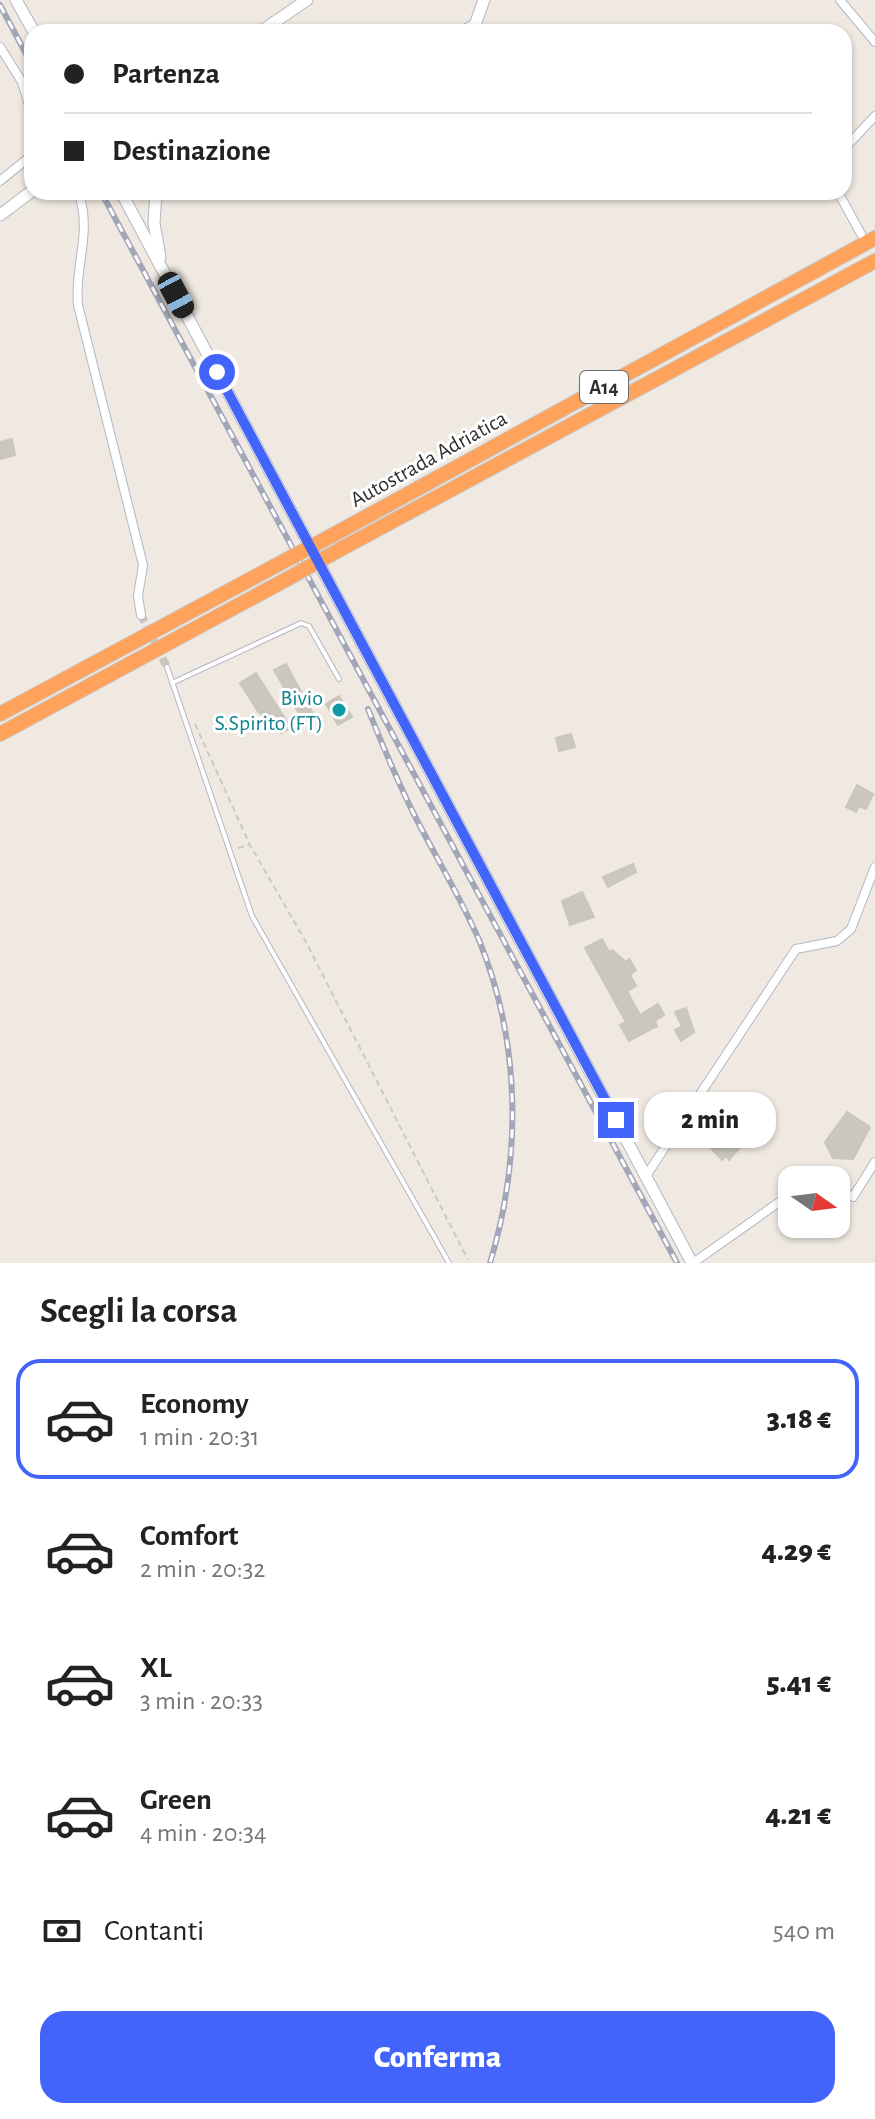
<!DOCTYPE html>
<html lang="it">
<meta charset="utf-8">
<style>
:root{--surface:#fff;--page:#f6f6f6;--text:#222;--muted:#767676;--line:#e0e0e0;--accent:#4264fb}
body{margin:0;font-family:"Alegreya Sans",sans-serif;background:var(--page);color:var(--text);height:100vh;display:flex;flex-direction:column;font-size:30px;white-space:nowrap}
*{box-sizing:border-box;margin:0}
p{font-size:26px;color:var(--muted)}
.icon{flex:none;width:44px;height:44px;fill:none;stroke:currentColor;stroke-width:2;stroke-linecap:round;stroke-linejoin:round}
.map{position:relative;height:1263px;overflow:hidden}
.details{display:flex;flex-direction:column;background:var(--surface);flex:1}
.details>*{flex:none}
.banner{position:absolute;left:24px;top:24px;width:828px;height:176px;border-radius:24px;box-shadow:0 2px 6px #0004;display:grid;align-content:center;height:176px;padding:0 40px;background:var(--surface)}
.needle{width:52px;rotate:104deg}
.fabs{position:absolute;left:778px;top:1166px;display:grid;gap:16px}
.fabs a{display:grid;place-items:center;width:72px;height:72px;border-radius:16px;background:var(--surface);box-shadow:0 2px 6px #0004;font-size:40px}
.end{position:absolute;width:36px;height:36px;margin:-18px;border:10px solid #4264fb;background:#fff;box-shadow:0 0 0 4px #fff}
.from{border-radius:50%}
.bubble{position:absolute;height:56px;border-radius:24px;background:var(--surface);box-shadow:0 2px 6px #0004;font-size:26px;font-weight:800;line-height:56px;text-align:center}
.car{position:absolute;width:24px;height:48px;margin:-24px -12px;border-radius:10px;box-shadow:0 0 6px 2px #0007;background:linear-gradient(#222 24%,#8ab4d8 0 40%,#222 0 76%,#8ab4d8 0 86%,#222 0)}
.banner b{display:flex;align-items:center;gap:28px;height:76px;font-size:30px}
.banner b+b{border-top:2px solid var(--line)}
.banner i{width:20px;height:20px;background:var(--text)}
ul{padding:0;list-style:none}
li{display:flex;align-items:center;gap:24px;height:120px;margin:0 16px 12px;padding:0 24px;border:4px solid transparent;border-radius:24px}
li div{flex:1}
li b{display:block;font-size:30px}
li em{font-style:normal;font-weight:800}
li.selected{border-color:var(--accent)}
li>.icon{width:72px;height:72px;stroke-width:1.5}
h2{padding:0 40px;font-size:36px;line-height:96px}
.pay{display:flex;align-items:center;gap:20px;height:88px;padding:0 40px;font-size:30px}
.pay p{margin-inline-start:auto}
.primary-button{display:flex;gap:16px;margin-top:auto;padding:16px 40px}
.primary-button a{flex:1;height:92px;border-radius:24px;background:var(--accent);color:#fff;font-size:32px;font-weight:800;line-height:92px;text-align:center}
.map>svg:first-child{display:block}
</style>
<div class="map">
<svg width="875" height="1263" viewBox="0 0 875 1263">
<rect width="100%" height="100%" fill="#efe9e1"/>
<!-- building -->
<g fill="#cbc7bf" stroke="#cbc5ba" stroke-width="2">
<path d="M12 439 15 455 0 459V442Z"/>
<path d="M286 664 316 719 306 726 274 670Z"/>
<path d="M256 673 291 728 281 733 257 710 240 683Z"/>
<path d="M339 696 352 717 338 725 326 704Z"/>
<path d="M571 734 575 747 559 751 556 738Z"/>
<path d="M857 785 873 794 866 809 859 806 856 812 846 807Z"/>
<path d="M633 864 636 872 608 887 603 877Z"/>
<path d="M582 892 594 917 570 925 562 901Z"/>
<path d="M602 939 609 952 612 950 626 962 629 959 636 970 630 975 636 986 627 991 640 1015 658 1004 664 1015 655 1021 657 1026 629 1041 620 1025 626 1022 585 948Z"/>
<path d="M686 1008 694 1032 681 1041 675 1030 682 1026 675 1012Z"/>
<path d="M847 1112 870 1127 853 1159 833 1158 825 1142Z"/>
<path d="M725 1124 744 1143 729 1160 726 1156 722 1160 709 1146 712 1143 709 1140Z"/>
</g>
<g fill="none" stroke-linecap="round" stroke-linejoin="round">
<!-- street-tunnel -->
<path stroke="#c8c4bd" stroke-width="8" stroke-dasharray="8 4" stroke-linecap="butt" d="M141 615 167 667"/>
<defs>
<g id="lane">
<path d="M167 667 252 916 449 1263"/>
<path d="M172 683 301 623 309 626 339 679"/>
</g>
<g id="street">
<path d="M840 0 875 42"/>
<path d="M0 47 22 82 32 115"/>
<path d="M844 149 875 116"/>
<path d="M0 181 32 155"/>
<path d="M78 192C93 231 74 266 78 305L143 565 138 596 141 615"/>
<path d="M838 192 861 234"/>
<path d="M646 1176 796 949 837 941 851 929 875 867"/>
<path d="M810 1180H824"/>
<path d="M836 1188 853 1197 875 1162"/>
<path d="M693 1263 792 1193"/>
</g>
<g id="secondary">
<path d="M16 0 34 32"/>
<path d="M260 32 307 0"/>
<path d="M462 32 475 25 484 0"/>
<path d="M121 192 692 1263"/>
<path d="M156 192 154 223 160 257"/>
<path d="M0 215 32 191"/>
</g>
<g id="highway">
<path d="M333 535 875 238"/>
<path d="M339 550 875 261"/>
<path d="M0 714 275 566"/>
<path d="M0 734 287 579"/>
</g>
</defs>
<!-- lane casing -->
<use href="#lane" stroke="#b4b7c1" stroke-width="6"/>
<!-- street casing -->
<use href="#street" stroke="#b4b7c1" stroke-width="10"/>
<!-- secondary casing -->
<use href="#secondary" stroke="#b4b7c1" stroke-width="13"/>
<!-- highway casing -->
<use href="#highway" stroke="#c9c9c9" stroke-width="16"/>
<!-- path -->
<g stroke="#c9c9c9" stroke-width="2" stroke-dasharray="6 4" stroke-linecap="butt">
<path d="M195 724 250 845 306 942 468 1260"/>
<path d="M238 848 250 845"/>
</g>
<!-- lane -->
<use href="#lane" stroke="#fff" stroke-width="4"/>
<!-- street -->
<use href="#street" stroke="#fff" stroke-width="8"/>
<!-- secondary -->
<use href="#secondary" stroke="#fff" stroke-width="11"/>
<!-- highway -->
<use href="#highway" stroke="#ffa35c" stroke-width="14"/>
<defs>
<g id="rail">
<path d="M0 5 32 65"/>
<path d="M101 192 677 1263"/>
<path d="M368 709C384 749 400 788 420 826 440 864 462 901 479 940 521 1043 522 1157 490 1263"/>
</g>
</defs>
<!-- rail casing -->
<use href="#rail" stroke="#a3a6b8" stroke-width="6"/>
<!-- rail -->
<use href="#rail" stroke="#fff" stroke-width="3" stroke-dasharray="9" stroke-linecap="butt"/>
<defs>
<g id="highway-bridge">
<path d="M275 566 333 535"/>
<path d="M287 579 339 550"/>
</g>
</defs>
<!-- highway-bridge casing -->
<use href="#highway-bridge" stroke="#c9c9c9" stroke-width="16" stroke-linecap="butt"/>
<!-- highway-bridge -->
<use href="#highway-bridge" stroke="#ffa35c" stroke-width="14"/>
</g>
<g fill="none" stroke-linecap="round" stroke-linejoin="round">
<!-- route -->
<path stroke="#4264fb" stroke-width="10" d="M217 372 616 1120"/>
</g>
<!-- markers -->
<circle fill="#0f9aa8" stroke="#fff" stroke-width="3" cx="339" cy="710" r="8"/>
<g text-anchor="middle" stroke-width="6" stroke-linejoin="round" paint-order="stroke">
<!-- shield labels -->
<rect fill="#fff" stroke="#6d6d6d" stroke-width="2" x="580" y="371" width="48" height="32" rx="6"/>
<g font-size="20" font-weight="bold" fill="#2e2e2e">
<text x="604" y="394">A14</text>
</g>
<!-- street labels -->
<g font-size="22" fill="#2e2e2e" stroke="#fff">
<text transform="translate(428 458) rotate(-29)" y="8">Autostrada Adriatica</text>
</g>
<!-- culture labels -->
<g font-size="22" fill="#0d838f" stroke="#fff" text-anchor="end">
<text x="323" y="705">Bivio<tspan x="323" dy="25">S.Spirito (FT)</tspan></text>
</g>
</g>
</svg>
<div class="fabs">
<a><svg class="needle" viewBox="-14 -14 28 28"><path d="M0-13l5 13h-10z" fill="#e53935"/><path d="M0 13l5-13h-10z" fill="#767676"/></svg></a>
</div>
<i class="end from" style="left:217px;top:372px"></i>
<i class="end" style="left:616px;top:1120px"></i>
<div class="bubble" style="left:644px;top:1092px;width:132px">2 min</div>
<i class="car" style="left:176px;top:295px;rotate:152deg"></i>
<div class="banner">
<b><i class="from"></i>Partenza</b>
<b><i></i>Destinazione</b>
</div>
</div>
<section class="details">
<h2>Scegli la corsa</h2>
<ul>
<li class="selected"><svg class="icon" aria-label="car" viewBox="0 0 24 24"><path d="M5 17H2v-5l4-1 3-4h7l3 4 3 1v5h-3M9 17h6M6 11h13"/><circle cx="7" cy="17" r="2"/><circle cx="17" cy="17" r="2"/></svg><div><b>Economy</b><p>1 min · 20:31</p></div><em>3.18 €</em></li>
<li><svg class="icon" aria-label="car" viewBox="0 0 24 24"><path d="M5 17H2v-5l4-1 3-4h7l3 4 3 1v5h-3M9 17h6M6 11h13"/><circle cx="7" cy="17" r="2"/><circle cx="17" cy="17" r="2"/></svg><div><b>Comfort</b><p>2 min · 20:32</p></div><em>4.29 €</em></li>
<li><svg class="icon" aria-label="car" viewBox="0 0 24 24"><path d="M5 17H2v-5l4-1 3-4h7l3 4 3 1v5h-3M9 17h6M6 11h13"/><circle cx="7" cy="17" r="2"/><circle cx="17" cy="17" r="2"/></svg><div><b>XL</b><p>3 min · 20:33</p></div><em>5.41 €</em></li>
<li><svg class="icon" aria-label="car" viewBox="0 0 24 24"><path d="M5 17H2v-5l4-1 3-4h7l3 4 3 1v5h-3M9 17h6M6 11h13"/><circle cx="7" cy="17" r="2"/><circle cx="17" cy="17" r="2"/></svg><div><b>Green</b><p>4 min · 20:34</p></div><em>4.21 €</em></li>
</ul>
<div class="pay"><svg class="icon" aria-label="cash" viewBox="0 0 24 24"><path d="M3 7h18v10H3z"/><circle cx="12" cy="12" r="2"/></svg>Contanti<p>540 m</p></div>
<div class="primary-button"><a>Conferma</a></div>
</section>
